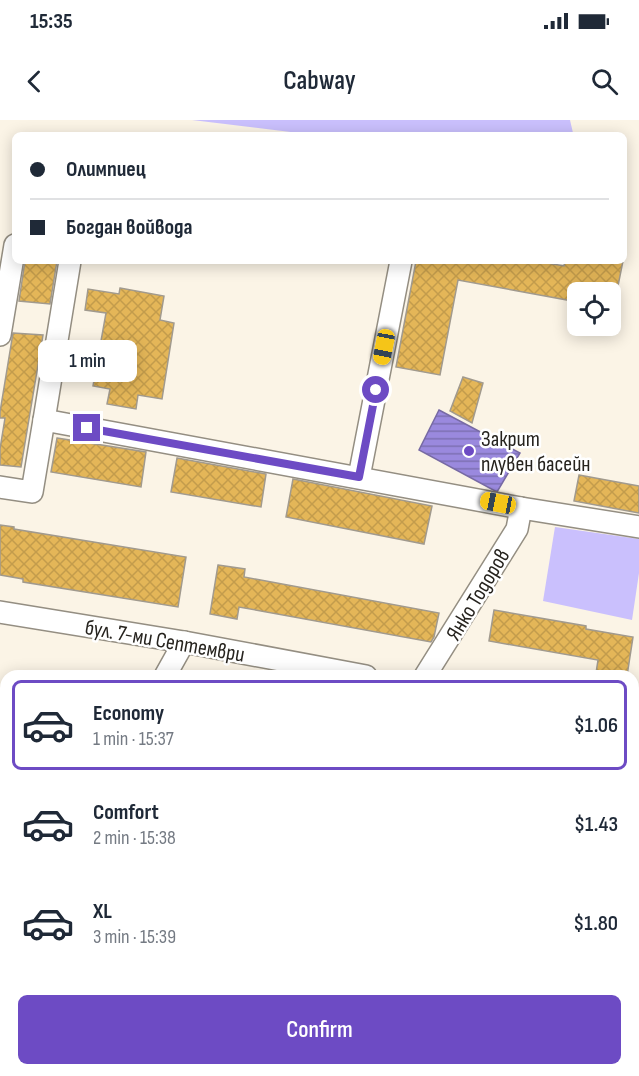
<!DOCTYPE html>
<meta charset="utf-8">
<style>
:root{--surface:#fff;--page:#f6f6f7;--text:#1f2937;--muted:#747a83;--line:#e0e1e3;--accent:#6d4bc4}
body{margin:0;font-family:"Sofia Sans Condensed",sans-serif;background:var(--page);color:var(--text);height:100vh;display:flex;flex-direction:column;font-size:22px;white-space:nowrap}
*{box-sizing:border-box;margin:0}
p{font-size:20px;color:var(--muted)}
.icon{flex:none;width:33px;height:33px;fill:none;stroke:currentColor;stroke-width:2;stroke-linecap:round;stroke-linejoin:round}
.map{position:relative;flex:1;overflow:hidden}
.drawer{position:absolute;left:0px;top:550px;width:639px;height:406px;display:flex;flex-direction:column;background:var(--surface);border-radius:18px 18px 0 0;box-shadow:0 3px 15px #0003}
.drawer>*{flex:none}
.hud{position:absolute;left:12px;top:12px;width:615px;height:132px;border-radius:9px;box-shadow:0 3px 15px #0003;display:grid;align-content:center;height:132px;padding:0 18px;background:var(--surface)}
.tools{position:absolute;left:567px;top:162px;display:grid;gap:12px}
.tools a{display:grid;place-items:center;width:54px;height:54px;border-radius:9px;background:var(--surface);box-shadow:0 3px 15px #0003;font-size:30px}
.end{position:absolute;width:27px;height:27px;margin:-14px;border:8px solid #6d4bc4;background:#fff;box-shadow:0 0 0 3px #fff}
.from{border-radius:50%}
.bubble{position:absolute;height:42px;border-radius:9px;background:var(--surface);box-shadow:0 3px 15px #0003;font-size:20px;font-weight:600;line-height:42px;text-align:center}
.car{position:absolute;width:18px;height:36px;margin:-18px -9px;border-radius:8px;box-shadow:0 0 4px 2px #0007;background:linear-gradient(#f5c518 24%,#345 0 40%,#f5c518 0 76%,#345 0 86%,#f5c518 0)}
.hud b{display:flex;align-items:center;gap:21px;height:57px;font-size:22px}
.hud b+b{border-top:2px solid var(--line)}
.hud i{width:15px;height:15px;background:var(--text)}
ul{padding:10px 0 0;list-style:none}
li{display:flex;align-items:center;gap:18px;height:90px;margin:0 12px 9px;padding:0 6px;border:3px solid transparent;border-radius:9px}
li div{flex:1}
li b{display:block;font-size:22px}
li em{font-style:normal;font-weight:600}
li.active{border-color:var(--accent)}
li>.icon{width:54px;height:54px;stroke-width:1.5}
.action{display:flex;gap:12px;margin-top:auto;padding:12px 18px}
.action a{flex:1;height:69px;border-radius:9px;background:var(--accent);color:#fff;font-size:24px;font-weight:600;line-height:69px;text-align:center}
.status{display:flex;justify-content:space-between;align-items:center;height:42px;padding:0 30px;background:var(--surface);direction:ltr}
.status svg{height:16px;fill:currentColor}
header{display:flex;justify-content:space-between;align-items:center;height:78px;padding:0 18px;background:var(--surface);font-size:27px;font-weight:600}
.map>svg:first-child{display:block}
</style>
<div class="status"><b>15:35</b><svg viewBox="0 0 49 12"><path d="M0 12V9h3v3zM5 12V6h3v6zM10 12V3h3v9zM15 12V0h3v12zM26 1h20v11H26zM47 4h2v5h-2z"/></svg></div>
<header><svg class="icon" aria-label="back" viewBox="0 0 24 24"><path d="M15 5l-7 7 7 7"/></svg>Cabway<svg class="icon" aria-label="search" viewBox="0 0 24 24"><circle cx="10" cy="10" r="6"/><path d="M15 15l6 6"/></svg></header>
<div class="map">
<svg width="639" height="956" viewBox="0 0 639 956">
<defs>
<pattern id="water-rules" width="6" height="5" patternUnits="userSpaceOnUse" patternTransform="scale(1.5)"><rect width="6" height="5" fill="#9a89de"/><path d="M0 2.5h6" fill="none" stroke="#7d70b3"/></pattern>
<pattern id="building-cross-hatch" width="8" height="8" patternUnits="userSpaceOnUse" patternTransform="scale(1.5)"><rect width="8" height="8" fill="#e4b658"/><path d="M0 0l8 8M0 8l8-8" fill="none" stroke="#c39c4c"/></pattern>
</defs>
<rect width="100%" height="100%" fill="#fbf4e6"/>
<!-- grass -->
<g fill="#cac0fd">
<path d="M192 0H570L573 13 562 15H315Z"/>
<path d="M555 407 639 419V453L632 500 543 481Z"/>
</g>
<!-- water -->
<path fill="url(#water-rules)" stroke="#776aa4" stroke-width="1.5" d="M439 290 520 333 497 372 419 330Z"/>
<!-- building -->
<g fill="url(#building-cross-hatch)" stroke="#a19a8e" stroke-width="1.5">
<path d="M25 141H57L50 184 19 181Z"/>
<path d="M416 141H536L564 146 565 141H623L617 171 590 166 589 172H578V182L458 160 440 255 396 247Z"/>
<path d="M120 168 164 176 160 200 174 203 162 279 138 275 136 289 107 284 110 269 93 266 106 193 85 190 88 169 119 174Z"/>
<path d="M13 213 43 215 21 347 0 345V329L5 298H0V292Z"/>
<path d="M463 257 483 263 472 303 450 291Z"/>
<path d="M57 318 146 332 141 367 51 352Z"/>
<path d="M177 338 266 354 261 387 171 372Z"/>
<path d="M579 355 639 366V393L574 381Z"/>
<path d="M293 359 432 386 424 424 286 397Z"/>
<path d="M0 405 14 407V409L186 437 178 487 23 462V459L0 455Z"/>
<path d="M218 445 245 449 244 457 439 493 434 517 431 522 239 487 237 499 210 494Z"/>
<path d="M494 490 586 506V509L633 517 627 556 596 553 598 540 489 521Z"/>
</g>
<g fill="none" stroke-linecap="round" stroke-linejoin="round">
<defs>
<g id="minor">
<path d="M0 215 15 125"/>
<path d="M44 300 70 141"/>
<path d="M359 357 401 141"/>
<path d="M0 367 32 372 44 300 521 388 639 407"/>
<path d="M0 492 184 522 366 556"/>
<path d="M165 556 184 522"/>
<path d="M425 556 517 409 521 388"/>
<path d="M633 606 639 607"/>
<path d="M0 842 6 831"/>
<path d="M633 877 639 878"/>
<path d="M182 956 185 951"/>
</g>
</defs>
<!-- minor casing -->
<use href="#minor" stroke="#948e82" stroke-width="24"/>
<!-- minor -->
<use href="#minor" stroke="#fff" stroke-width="21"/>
</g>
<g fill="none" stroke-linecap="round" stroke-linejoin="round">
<!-- route -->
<path stroke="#6d4bc4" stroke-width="8" d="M87 308 359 357 376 270"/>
</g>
<!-- markers -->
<circle fill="#6d4bc4" stroke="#fff" stroke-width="2" cx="469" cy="331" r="6"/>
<g text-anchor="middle" stroke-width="5" stroke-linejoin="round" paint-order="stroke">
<!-- poi labels -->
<g font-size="22" fill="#26231e" stroke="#fff" text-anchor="start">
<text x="481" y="326">Закрит<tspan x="481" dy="25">плувен басейн</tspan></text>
</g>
<!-- street labels -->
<g font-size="22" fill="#26231e" stroke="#fff">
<text transform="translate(477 474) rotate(-59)" y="8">Янко Тодоров</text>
<text transform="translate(165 520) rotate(10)" y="8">бул. 7-ми Септември</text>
</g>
</g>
</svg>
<div class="tools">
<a><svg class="icon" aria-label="locate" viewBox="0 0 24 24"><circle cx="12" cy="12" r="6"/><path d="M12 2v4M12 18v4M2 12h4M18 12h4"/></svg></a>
</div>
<i class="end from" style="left:376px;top:270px"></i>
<i class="end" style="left:87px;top:308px"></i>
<div class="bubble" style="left:38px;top:220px;width:99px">1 min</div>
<i class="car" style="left:384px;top:227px;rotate:191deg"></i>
<i class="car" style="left:498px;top:383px;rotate:281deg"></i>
<div class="hud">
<b><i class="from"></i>Олимпиец</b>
<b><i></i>Богдан войвода</b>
</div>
<section class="drawer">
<ul>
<li class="active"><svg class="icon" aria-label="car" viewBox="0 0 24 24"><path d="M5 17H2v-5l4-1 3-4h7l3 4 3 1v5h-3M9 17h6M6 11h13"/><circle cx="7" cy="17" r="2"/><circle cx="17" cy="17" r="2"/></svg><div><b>Economy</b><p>1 min · 15:37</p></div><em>$1.06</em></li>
<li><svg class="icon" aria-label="car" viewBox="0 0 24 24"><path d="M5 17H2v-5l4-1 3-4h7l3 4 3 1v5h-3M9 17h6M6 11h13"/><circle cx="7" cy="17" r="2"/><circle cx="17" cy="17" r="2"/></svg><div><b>Comfort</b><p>2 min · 15:38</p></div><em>$1.43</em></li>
<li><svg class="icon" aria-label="car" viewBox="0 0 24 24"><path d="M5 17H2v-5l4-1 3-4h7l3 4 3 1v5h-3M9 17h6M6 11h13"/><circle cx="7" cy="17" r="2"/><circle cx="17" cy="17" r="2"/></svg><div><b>XL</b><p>3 min · 15:39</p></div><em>$1.80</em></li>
</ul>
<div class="action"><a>Confirm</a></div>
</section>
</div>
